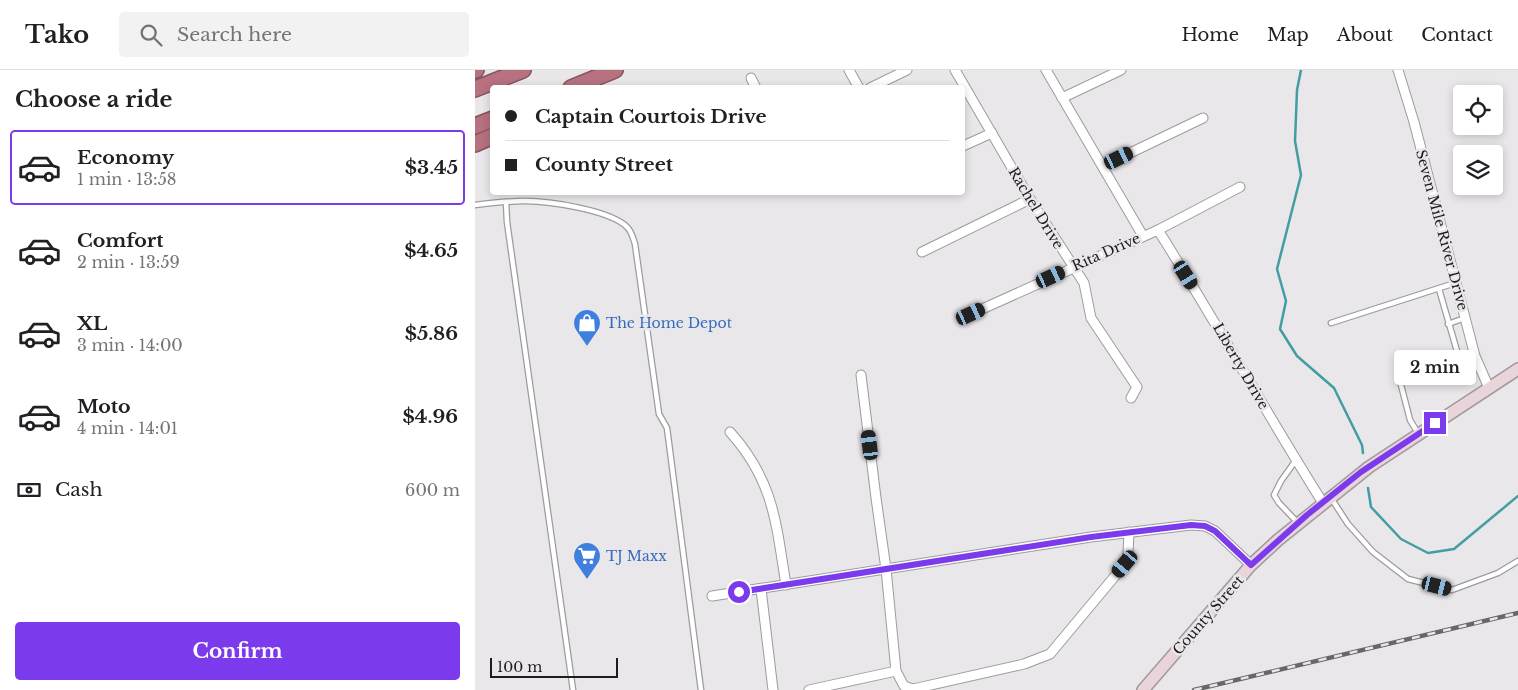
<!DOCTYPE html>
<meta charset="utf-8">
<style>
:root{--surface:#fff;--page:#f2f2f2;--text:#202124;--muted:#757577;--line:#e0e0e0;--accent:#7c3aed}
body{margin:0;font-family:"Libre Baskerville",serif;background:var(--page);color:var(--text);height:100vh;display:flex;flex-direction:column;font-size:19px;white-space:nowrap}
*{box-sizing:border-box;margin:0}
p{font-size:16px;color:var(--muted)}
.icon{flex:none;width:28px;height:28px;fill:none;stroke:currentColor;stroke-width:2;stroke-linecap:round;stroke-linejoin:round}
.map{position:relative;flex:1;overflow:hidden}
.drawer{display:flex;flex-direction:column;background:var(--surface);width:475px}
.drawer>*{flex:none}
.top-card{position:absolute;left:15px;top:15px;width:475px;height:110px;border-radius:5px;box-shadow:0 2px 8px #0003;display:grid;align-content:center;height:110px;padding:0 15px;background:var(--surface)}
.fabs{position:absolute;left:978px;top:15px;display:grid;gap:10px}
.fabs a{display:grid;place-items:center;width:50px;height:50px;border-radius:5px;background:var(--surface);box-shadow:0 2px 8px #0003;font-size:25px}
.scale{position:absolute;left:15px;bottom:12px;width:128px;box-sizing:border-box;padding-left:5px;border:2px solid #1e1d1e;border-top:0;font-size:14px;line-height:18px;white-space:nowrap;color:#1e1d1e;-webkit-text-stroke:4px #e9e7e9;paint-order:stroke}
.end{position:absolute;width:22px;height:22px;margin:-11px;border:6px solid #7c3aed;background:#fff;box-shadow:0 0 0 2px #fff}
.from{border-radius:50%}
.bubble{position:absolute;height:35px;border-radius:5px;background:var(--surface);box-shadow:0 2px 8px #0003;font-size:16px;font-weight:800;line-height:35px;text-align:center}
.car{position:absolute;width:15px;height:30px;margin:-15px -8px;border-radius:6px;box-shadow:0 0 4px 1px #0007;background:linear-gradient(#222 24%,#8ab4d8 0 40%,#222 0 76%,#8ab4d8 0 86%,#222 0)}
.top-card b{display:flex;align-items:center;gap:18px;height:48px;font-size:19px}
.top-card b+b{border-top:1px solid var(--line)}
.top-card i{width:12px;height:12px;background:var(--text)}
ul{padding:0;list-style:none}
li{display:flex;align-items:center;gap:15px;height:75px;margin:0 10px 8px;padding:0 5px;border:2px solid transparent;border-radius:5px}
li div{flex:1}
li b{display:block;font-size:19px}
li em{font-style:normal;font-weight:800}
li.active{border-color:var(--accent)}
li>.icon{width:45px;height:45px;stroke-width:1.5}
h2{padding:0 15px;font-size:22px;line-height:60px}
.pay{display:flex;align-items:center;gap:12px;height:55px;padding:0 15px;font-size:19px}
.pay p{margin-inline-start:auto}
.action{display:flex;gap:10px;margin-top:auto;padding:10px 15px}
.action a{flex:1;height:58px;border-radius:5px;background:var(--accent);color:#fff;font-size:20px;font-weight:800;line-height:58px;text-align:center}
header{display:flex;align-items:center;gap:30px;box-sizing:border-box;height:70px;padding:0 25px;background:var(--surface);border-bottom:1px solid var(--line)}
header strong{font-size:24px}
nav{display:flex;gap:28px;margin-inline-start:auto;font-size:18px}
.search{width:350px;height:45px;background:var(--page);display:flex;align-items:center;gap:12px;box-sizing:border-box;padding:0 18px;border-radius:5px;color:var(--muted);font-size:19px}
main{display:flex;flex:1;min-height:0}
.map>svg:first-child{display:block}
</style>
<header>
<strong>Tako</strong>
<div class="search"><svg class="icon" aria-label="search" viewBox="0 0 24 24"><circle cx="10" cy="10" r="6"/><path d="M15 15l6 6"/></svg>Search here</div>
<nav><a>Home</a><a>Map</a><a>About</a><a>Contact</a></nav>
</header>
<main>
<section class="drawer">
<h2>Choose a ride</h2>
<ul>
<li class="active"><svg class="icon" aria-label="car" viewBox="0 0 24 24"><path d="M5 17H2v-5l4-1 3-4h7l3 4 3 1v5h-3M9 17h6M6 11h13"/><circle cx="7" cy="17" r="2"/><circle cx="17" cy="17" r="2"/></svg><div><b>Economy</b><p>1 min · 13:58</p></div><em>$3.45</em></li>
<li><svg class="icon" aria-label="car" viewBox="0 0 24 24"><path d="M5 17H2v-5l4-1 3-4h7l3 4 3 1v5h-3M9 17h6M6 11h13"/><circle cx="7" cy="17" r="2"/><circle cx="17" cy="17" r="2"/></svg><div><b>Comfort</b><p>2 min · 13:59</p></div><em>$4.65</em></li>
<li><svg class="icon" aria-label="car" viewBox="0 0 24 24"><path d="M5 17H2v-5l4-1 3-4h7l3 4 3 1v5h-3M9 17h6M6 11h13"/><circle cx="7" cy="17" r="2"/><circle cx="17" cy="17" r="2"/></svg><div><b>XL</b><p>3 min · 14:00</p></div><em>$5.86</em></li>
<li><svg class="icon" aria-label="car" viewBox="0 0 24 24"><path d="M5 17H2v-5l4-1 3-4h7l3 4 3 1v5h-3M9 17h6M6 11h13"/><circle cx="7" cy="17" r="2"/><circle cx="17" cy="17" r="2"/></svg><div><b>Moto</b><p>4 min · 14:01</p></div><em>$4.96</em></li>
</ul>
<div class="pay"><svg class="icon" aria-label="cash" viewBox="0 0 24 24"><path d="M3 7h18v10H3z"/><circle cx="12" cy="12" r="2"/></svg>Cash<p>600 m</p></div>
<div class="action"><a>Confirm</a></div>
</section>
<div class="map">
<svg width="1043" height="620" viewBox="0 0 1043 620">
<rect width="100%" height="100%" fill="#e9e7e9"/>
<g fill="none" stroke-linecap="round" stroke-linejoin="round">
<!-- stream -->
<g stroke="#429ea4" stroke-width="2.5">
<path d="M826 0 822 20 820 71 826 105 802 199 811 231 805 259 822 286 859 318 887 375 888 383"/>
<path d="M893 418 896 437 926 469 953 483 979 479 1043 426"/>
</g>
<defs>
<g id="lane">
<path d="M31 132 32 152 98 620"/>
<path d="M0 135C16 133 33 131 50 131 74 131 135 140 152 157 157 162 158 168 160 174L184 344 192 358 226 620"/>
<path d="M964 219 984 288"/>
<path d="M856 253 980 213"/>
<path d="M973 254 990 248"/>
<path d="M943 363 935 350 925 311 984 288 1000 286"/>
<path d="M821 390 806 411 799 425 804 433 823 453"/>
<path d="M856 428 873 454 898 482 933 509 977 520 1023 503 1043 491"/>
</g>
<g id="street">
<path d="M374 0 384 18"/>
<path d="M480 0 555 129 609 213 616 248 662 317 656 328"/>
<path d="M571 0 668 166"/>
<path d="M923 0 939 52 1000 286 1014 318"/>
<path d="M276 8 281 18"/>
<path d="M395 18 432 0"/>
<path d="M587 28 646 0"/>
<path d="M488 76 517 63"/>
<path d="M628 96 728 48"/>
<path d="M683 160C740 250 791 343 848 433"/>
<path d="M447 182 555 129"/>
<path d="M496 244 683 160 765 117"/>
<path d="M386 305 401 428 411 499 421 601 429 616 438 619 549 594 575 584 650 494 653 484 654 462"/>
<path d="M255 362C299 411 301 453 311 515"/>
<path d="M286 519 298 620"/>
<path d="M237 526 616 467 716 455 730 456 740 461 776 495"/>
<path d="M334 620 421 601"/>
</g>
<path id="secondary" d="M668 620 776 495 803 470 894 397 1043 299"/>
<g id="highway">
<path d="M0 0H1"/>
<path d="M96 18 140 0"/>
<path d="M0 19 48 0"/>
<path d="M0 56 18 49"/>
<path d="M0 74 18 66"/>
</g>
</defs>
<!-- lane casing -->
<use href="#lane" stroke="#9d9b9e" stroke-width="7"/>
<!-- street casing -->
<use href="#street" stroke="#9d9b9e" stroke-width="11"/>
<!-- secondary casing -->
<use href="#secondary" stroke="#9d9b9e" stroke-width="14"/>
<!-- highway casing -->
<use href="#highway" stroke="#81545d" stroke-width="18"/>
<!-- lane -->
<use href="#lane" stroke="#fff" stroke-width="4.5"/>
<!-- street -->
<use href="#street" stroke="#fff" stroke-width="9"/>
<!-- secondary -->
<use href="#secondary" stroke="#e9d4d9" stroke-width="11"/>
<!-- highway -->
<use href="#highway" stroke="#b7717f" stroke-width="15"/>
<defs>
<path id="rail" d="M719 620 1043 543"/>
</defs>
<!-- rail casing -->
<use href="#rail" stroke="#686768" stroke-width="4.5"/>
<!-- rail -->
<use href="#rail" stroke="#e9e7e9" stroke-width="2.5" stroke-dasharray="8" stroke-linecap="butt"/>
</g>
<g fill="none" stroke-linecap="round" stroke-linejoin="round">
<!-- route -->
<path stroke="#7c3aed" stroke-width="6" d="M264 522 616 467 716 455 730 456 740 461 776 495 832 445 886 402 960 353"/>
</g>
<!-- icons -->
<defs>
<symbol id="shop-pin" viewBox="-11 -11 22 30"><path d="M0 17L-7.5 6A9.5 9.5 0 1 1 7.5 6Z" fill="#3f7fe0" stroke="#e9e7e9"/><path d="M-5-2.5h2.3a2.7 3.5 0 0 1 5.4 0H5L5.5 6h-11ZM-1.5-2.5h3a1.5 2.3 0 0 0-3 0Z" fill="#fff"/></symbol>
<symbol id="supermarket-pin" viewBox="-11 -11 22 30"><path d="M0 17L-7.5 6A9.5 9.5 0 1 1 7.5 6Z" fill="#3f7fe0" stroke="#e9e7e9"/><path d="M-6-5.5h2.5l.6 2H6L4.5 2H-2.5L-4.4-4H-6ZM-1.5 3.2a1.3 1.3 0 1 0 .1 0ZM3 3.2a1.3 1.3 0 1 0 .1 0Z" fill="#fff"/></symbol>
</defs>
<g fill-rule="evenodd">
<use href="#shop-pin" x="96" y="237" width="32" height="43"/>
<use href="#supermarket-pin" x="96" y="470" width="32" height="43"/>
</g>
<g text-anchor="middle" stroke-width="5" stroke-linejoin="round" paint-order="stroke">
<!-- street labels -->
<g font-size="14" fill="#1e1d1e" stroke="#e9e7e9">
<text transform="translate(561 138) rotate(59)" y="5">Rachel Drive</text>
<text transform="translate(967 160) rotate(75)" y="5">Seven Mile River Drive</text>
<text transform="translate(631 182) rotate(-24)" y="5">Rita Drive</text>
<text transform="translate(766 296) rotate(60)" y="5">Liberty Drive</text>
<text transform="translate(733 545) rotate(-49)" y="5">County Street</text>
</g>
<!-- shop labels -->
<g font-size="14" fill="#366cbe" stroke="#e9e7e9" text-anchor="start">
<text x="131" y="258">The Home Depot</text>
<text x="131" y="491">TJ Maxx</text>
</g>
</g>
</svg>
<div class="fabs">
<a><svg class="icon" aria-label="locate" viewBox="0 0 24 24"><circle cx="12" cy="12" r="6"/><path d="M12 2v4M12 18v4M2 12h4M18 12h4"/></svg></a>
<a><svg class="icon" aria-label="layers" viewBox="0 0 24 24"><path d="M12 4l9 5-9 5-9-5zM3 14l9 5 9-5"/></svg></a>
</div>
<div class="scale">100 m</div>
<i class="end from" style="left:264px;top:522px"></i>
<i class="end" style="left:960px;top:353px"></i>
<div class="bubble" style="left:919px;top:280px;width:82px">2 min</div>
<i class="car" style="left:644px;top:88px;rotate:64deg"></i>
<i class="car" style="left:711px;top:205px;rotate:148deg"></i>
<i class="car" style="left:576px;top:207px;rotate:65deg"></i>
<i class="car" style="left:496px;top:244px;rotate:65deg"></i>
<i class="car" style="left:395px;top:375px;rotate:353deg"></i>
<i class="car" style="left:650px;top:494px;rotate:220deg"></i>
<i class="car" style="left:962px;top:516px;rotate:104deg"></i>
<div class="top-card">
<b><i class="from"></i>Captain Courtois Drive</b>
<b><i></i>County Street</b>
</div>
</div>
</main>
